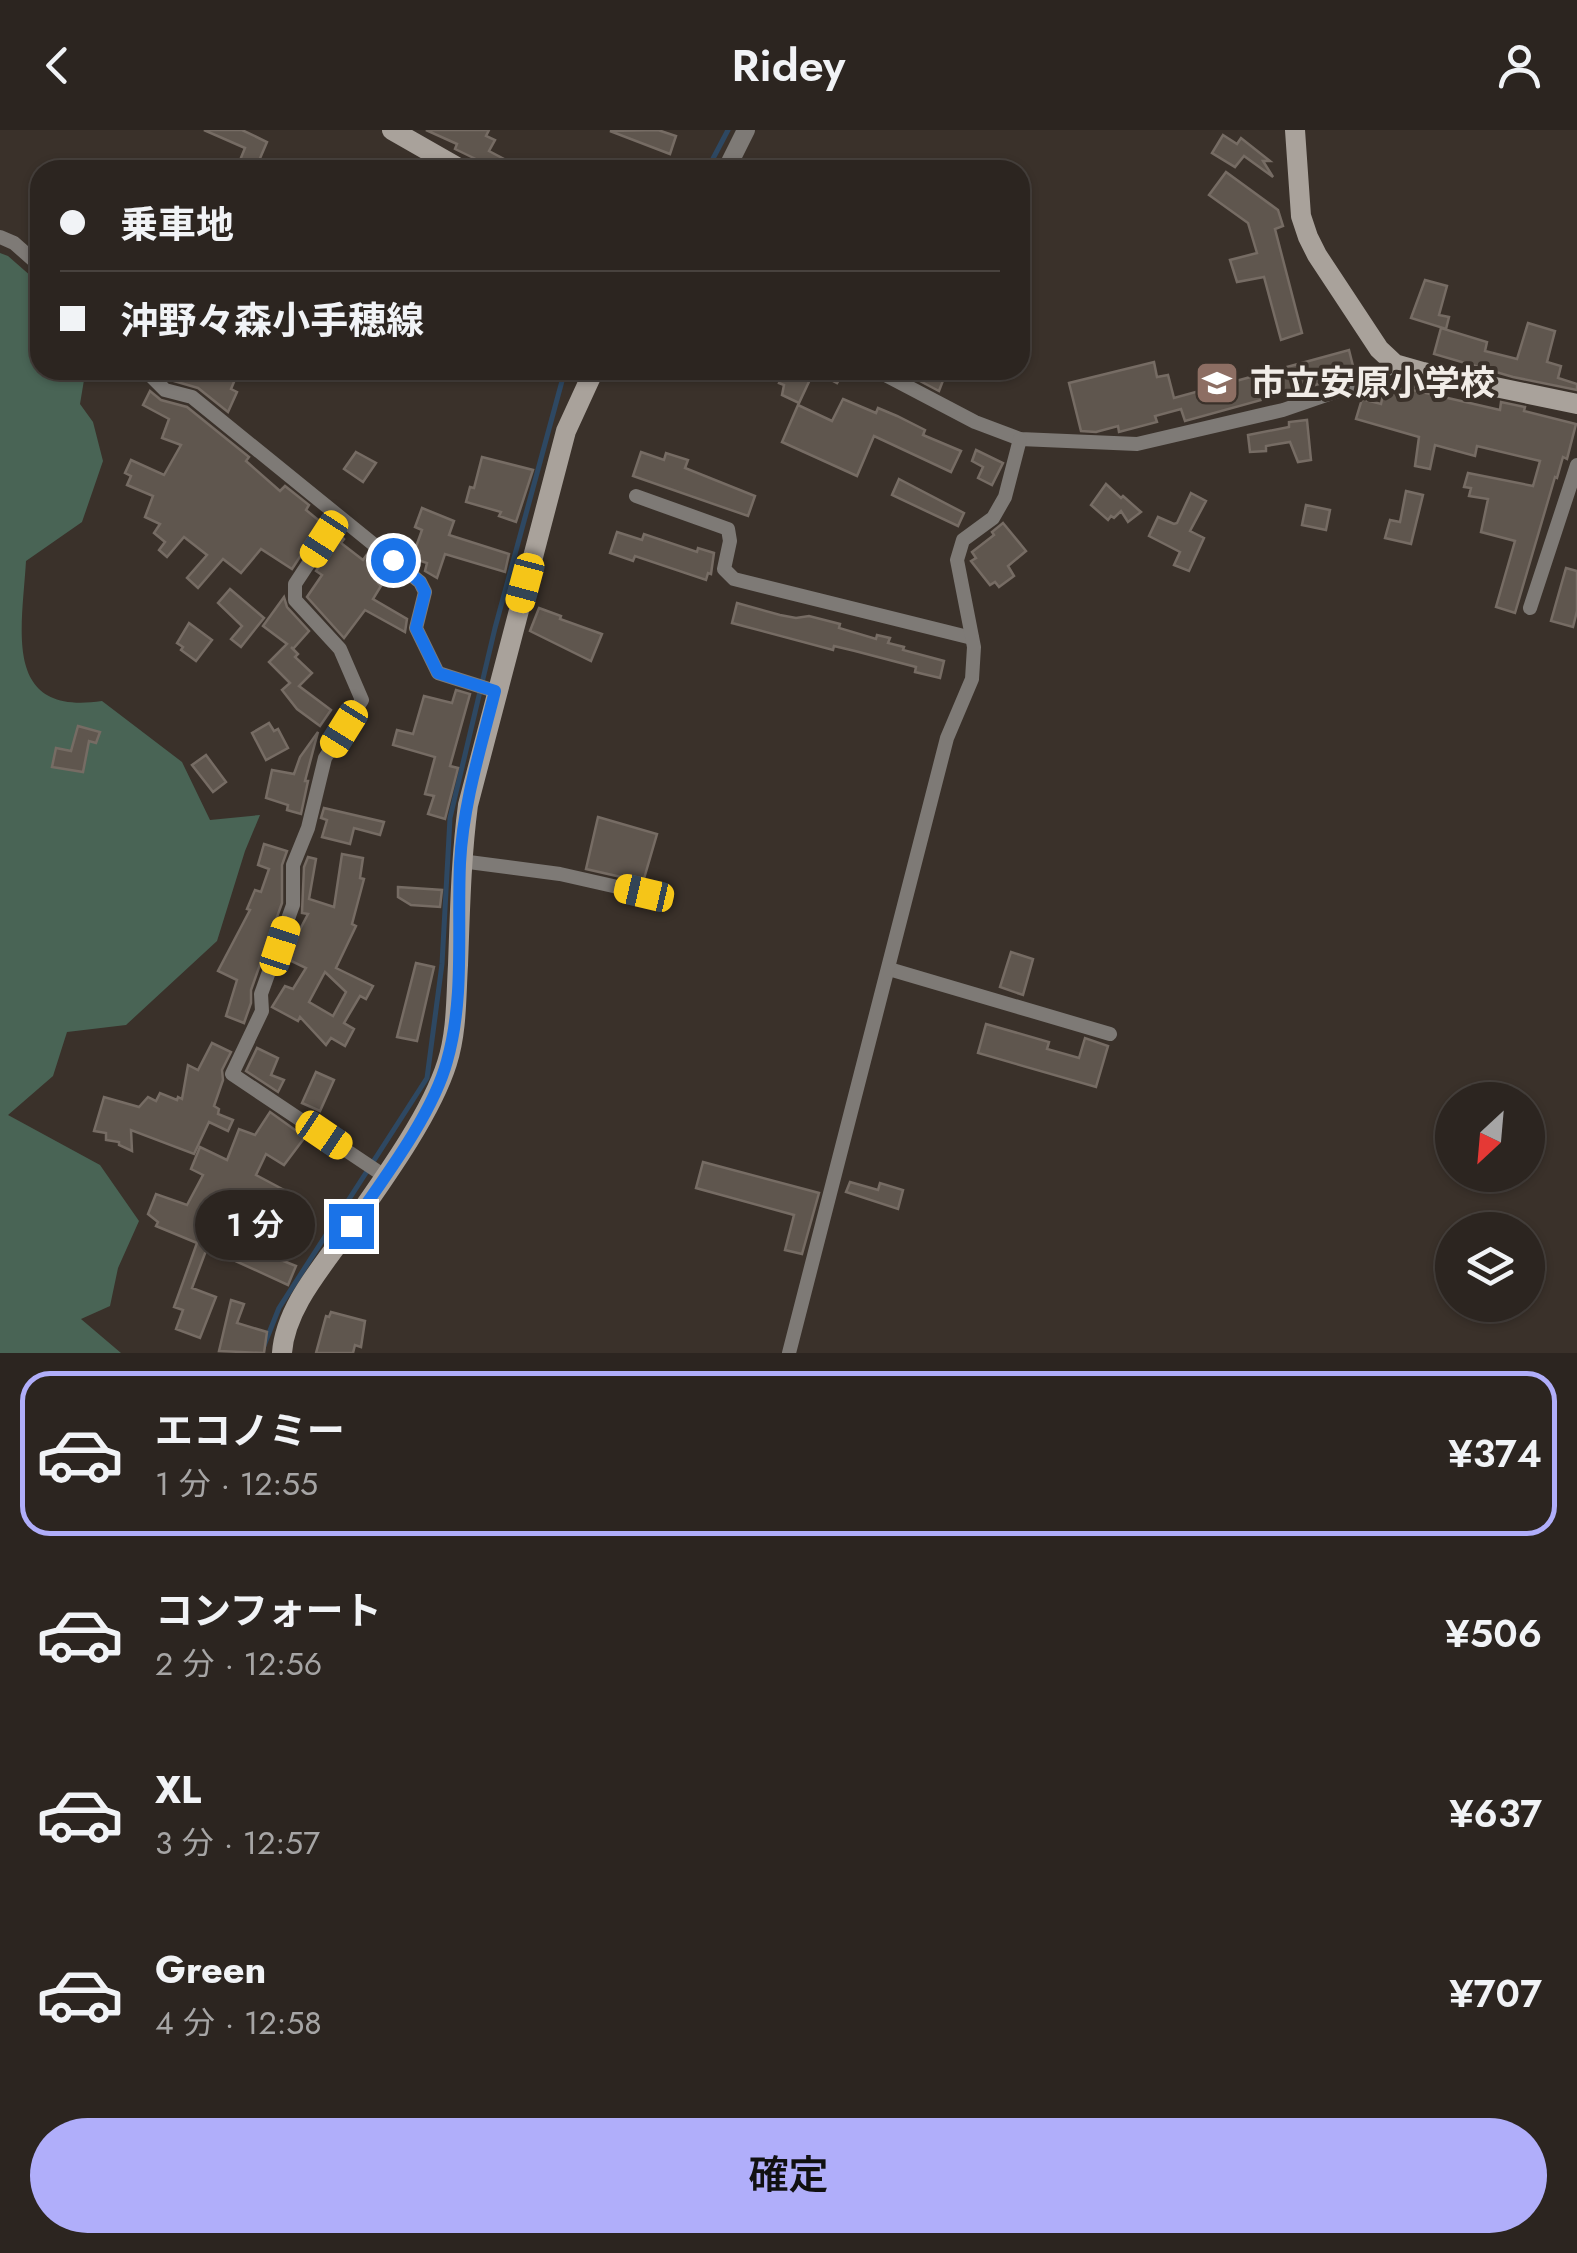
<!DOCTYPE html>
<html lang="ja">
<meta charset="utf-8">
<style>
:root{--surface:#2c2520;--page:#342d29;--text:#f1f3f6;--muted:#a6a5a5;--line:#48423e;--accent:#b0aefa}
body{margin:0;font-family:Jost,"Noto Sans JP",sans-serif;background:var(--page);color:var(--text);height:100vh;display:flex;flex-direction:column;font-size:38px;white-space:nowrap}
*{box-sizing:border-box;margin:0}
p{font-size:32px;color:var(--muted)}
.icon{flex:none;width:55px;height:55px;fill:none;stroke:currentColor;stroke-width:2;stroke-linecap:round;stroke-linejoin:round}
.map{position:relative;height:1223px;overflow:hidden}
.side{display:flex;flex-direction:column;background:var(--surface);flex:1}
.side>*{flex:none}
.guide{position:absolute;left:30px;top:30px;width:1000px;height:220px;border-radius:30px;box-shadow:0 2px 8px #0004,0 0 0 2px var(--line);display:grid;align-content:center;height:220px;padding:0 30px;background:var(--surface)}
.needle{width:65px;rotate:206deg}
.tools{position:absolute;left:1435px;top:952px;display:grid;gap:20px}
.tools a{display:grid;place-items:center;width:110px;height:110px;border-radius:50%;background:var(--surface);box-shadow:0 2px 8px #0004,0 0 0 2px var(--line);font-size:50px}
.end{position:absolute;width:45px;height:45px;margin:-22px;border:12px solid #1a73e8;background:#fff;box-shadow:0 0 0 5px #fff}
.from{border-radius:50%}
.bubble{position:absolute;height:70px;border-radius:35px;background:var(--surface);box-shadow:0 2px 8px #0004,0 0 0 2px var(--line);font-size:32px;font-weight:600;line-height:70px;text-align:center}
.car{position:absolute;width:30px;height:60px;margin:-30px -15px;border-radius:12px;box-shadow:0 0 8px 2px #0007;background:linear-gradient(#f5c518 24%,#345 0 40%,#f5c518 0 76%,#345 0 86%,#f5c518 0)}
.guide b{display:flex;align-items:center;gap:35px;height:95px;font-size:38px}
.guide b+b{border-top:2px solid var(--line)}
.guide i{width:25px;height:25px;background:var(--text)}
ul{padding:18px 0 0;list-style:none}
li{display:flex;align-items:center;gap:30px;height:165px;margin:0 20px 15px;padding:0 10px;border:5px solid transparent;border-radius:30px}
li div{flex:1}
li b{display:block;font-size:38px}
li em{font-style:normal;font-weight:600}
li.current{border-color:var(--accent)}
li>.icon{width:90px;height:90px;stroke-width:1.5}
.button{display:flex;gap:20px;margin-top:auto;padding:20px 30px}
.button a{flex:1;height:115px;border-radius:60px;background:var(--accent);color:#111;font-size:40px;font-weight:600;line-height:115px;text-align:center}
header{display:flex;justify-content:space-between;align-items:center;height:130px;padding:0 30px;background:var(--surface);font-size:45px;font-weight:600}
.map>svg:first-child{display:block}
</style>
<header><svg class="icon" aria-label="back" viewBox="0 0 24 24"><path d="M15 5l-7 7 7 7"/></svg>Ridey<svg class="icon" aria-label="person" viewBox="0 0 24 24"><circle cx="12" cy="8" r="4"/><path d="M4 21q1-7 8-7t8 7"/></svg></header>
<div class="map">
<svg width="1577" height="1223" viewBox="0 0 1577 1223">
<rect width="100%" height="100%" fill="#3a312a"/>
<!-- green -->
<path fill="#496455" d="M0 123 8 126 40 154V240H92L84 250 80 274 93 292 103 331 82 392 26 431C22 500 2 586 102 571L182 632 210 690 260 685 245 721 217 811 126 895 67 902 53 946 8 985 100 1035 139 1091 118 1138 110 1176 81 1189 121 1223H0Z"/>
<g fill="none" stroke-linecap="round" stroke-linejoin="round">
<!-- stream -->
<g stroke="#2e4862" stroke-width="5">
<path d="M707 40 728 0"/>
<path d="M261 1223 279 1178 427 948 442 834 450 688 495 498 565 240"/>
</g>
</g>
<!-- building -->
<g fill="#5f564e" stroke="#766c64" stroke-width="2.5" fill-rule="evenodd">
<path d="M204 0H242L267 12 255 40H236L245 18Z"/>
<path d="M426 0H489L486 6 495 10 489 21 525 40H485L488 35 455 19 457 14Z"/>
<path d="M658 0 676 6 670 24 610 1Z"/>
<path d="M1223 5 1237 14 1241 8 1270 31H1263L1273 47 1244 26 1235 37 1212 23Z"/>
<path d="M1226 42 1278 80 1283 96 1275 99 1302 203 1281 210 1264 147 1237 152 1230 130 1257 123 1248 93 1209 65Z"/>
<path d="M1425 150 1447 156 1439 185 1449 187 1446 199 1411 188Z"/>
<path d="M1528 193 1555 201 1547 232 1561 236 1558 248 1577 254V260L1513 247 1434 224 1441 198 1487 212 1485 221 1517 229Z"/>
<path d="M1349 220 1355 244 1185 291 1181 279 1155 286 1157 292 1119 302 1118 296 1096 302 1081 301 1069 253 1154 232 1157 247 1168 245 1174 268Z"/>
<path d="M165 240H191L206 247 208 240H239L231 259 237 262 228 282 198 258 170 250 163 243Z"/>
<path d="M785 240H845L837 253 814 241 799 273 782 265 784 255 779 253Z"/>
<path d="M899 240H947L939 261Z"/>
<path d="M1402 254 1414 256 1413 260 1500 280 1501 272 1525 277 1524 281 1576 294 1567 329 1563 327 1557 348 1555 347 1515 483 1496 477 1515 411 1481 402 1488 369 1469 366 1471 358 1464 357 1468 343 1533 356 1540 331 1477 316 1475 326 1435 315 1430 339 1415 336 1419 307 1356 289 1362 269 1381 274 1384 260Z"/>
<path d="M150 261 161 270 187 277 249 327 246 331 280 361 285 356 309 375 306 380 322 393 292 439 261 419 241 443 223 429 198 458 187 448 207 425 184 407 167 427 159 420 165 412 154 403 160 394 145 387 153 366 127 355 131 346 125 343 131 330 164 345 181 315 162 308 169 289 143 275Z"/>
<path d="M843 269 876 283 878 278 897 286 925 300 923 305 961 321 951 342 874 306 857 346 782 312 798 275 832 291Z"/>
<path d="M1307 290 1311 330 1298 332 1290 312 1266 316V321L1250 322 1248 305 1289 297V292Z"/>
<path d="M976 320 1003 333 992 355 978 348 983 337 972 331Z"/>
<path d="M356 322 376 333 363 352 344 339Z"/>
<path d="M641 322 664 330 666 323 688 330 685 338 755 366 748 386 633 346Z"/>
<path d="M482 327 533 340 516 392 499 386 501 382 466 372 470 357 474 358Z"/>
<path d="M899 349 964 383 958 396 892 365Z"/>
<path d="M1106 354 1121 368 1123 366 1141 382 1128 392 1121 381 1114 388 1111 386 1108 390 1091 375Z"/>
<path d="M1406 361 1423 365 1411 414 1385 408 1390 390 1400 392Z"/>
<path d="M1191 363 1206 371 1190 401 1204 408 1189 441 1174 435 1180 422 1149 406 1158 387 1174 394 1177 393Z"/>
<path d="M1306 375 1330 380 1326 400 1302 395Z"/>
<path d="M422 378 454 391 449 405 509 424 505 442 445 424 437 448 425 441 427 433 412 428 422 400 415 397Z"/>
<path d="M1003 393 1026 421 1008 436 1014 446 999 457 995 452 990 455 971 431 976 428 972 422 994 405 992 402Z"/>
<path d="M617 402 642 410 644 404 697 422 698 418 714 423 711 444 708 443 706 450 635 426 633 431 610 423Z"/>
<path d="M340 405 344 409 341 413 363 430 368 423 388 440 378 453 381 456 373 469 407 489 405 502 365 480 344 508 307 467 322 445 316 441Z"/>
<path d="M1566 438 1577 441V481L1573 497 1551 491Z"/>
<path d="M230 459 264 488 241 517 231 509 242 496 218 473Z"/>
<path d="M284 467 287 477 309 501 293 519 291 517 298 524 295 527 312 543 299 556 331 580 320 596 297 579 282 560 290 553 269 532 287 514 263 496Z"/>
<path d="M737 473 780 485 796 488 809 486 840 494 839 498 876 509 877 505 890 508 888 513 904 517 903 520 944 531 940 548 915 542 916 537 855 521 834 516 833 520 732 493Z"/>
<path d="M539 478 561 486 560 489 602 504 591 531 530 501Z"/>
<path d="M189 493 212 510 196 531 181 520 183 517 177 513Z"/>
<path d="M456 560 470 564 450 636 458 638 445 689 428 684 434 666 425 664 435 627 393 615 397 600 413 604 424 566 452 573Z"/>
<path d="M269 593 274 601 278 599 288 618 266 630 252 603Z"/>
<path d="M78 596 100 602 96 613 89 611 83 642 52 637 56 618 71 621Z"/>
<path d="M318 602 305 651H308L301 684 287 680 288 675 266 668 272 640 294 644 300 627Z"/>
<path d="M206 625 226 652 213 662 192 635Z"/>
<path d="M324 678 384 692 380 705 354 698 350 714 322 707 327 690 321 688Z"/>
<path d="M598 687 657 704 643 752 586 739Z"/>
<path d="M264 714 287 721 282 735V773L251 860V873L244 893 226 886 237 850 218 841 250 780 247 779 255 760 261 762 269 739 258 735Z"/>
<path d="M342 724 363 728 360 748 364 749 352 794 356 796 336 838 373 856 366 869 360 866 344 893 354 899 345 916 331 908 326 915 300 887 298 891 272 877 285 856 293 859 306 838 285 828 308 784 302 783 304 737 308 727 316 729 309 769 334 777ZM325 842 346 862 333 886 309 872Z"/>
<path d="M398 757 442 760 440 777 411 775 398 767Z"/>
<path d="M1011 822 1033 829 1023 865 1000 857Z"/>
<path d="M416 833 434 837 417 911 397 907Z"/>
<path d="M986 894 1049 912 1047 919 1079 928 1085 908 1108 916 1096 957 978 923Z"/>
<path d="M212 913 231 922 222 940 223 950 214 976 219 979 218 984 233 990 228 1001 209 992 194 1024 131 1000 132 1021 119 1015V1012L106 1010V1003L94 1001 104 967 139 977 148 967 156 971 160 963 177 970 178 967 182 969 188 935 198 940Z"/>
<path d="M257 918 278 928 271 945 284 950 278 962 246 941Z"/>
<path d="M316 942 334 950 320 981 302 973Z"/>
<path d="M270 982 305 1007 284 1035 266 1024 256 1045 286 1061 279 1076 309 1093 301 1106 291 1101 276 1128 296 1136 288 1155 207 1118 192 1158 216 1167 200 1208 176 1199 183 1180 174 1177 197 1113 156 1096 158 1092 148 1084 156 1064 187 1075 203 1045 191 1039 200 1017 227 1030 239 999 255 1005ZM244 1087 280 1096 268 1123 235 1106Z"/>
<path d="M703 1032 819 1063 802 1124 785 1120 794 1085 696 1058Z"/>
<path d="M850 1052 878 1060 880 1053 903 1060 898 1079 846 1062Z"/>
<path d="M231 1170 244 1174 237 1193 267 1202 264 1223 219 1221Z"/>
<path d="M331 1182 365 1191 361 1217 355 1215 353 1223H316L326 1186 329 1187Z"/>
</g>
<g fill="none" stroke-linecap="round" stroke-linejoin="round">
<!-- minor -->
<g stroke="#7e7a76" stroke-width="14">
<path d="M0 107 14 113 40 136"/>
<path d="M145 240 165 260 192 267 420 452 425 462 416 498 438 543 495 561"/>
<path d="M876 240 975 292 1020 309 1137 314 1283 280 1373 249 1395 234"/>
<path d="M636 366 728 399 730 411 724 439 734 449 972 508"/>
<path d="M339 387 295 454V470L340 519 362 570 325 628 308 698 293 735V775L261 864 262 881 232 944 386 1047"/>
<path d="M1530 478 1577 335"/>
<path d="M461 731 560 744 644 763"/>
<path d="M889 839 1110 904"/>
<path d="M789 1223 947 608 972 549 974 517 957 430 963 410 993 388 1005 367 1020 309"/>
</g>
<!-- tertiary -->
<path stroke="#7e7a76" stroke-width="18" d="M726 40 746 0"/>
<!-- secondary -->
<g stroke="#a9a29b" stroke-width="20">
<path d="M392 0 462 40"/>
<path d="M1295 0 1301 86 1308 107 1317 125 1379 219 1395 234 1423 242 1577 274"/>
<path d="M282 1223C285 1179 321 1138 346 1103 378 1057 430 987 447 933 457 902 456 867 458 835 460 781 461 728 468 675L566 301 594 240"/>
</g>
</g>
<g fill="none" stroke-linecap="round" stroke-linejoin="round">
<!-- route -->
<path stroke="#1a73e8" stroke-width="12" d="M351 1096C382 1051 433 984 447 931 465 868 457 798 460 733 463 674 481 617 495 561L438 543 416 498 425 462 420 452 393 430"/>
</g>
<!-- icons -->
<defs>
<symbol id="school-square" viewBox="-11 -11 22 22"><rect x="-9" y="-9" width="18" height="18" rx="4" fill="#8d6e63" stroke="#3a312a"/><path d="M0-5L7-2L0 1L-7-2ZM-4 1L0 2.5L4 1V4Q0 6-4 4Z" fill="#fff"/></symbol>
</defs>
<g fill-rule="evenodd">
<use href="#school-square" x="1192" y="228" width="50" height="50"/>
</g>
<g text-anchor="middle" stroke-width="8" stroke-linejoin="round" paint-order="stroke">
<!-- poi labels -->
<g font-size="35" font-weight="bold" fill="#f1ece7" stroke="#3a312a" text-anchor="start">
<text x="1250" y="265">市立安原小学校</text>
</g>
</g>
</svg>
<div class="tools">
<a><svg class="needle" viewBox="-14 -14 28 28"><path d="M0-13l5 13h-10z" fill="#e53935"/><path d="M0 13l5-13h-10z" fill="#a6a5a5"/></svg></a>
<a><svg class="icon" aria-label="layers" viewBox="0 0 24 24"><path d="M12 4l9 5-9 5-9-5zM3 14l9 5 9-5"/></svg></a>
</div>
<i class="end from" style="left:393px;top:430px"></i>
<i class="end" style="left:351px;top:1096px"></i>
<div class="bubble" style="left:195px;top:1060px;width:120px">1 分</div>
<i class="car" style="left:324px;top:409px;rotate:213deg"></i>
<i class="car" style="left:525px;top:453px;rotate:195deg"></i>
<i class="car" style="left:344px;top:599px;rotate:212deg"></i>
<i class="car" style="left:644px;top:763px;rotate:283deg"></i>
<i class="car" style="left:280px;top:816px;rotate:18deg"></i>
<i class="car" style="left:324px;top:1005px;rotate:124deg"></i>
<div class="guide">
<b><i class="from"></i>乗車地</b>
<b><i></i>沖野々森小手穂線</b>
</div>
</div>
<section class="side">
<ul>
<li class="current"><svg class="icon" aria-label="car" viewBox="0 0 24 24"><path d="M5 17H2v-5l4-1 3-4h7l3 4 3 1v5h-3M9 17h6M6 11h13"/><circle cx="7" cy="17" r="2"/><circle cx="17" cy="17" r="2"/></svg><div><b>エコノミー</b><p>1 分 · 12:55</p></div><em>¥374</em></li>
<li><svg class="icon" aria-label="car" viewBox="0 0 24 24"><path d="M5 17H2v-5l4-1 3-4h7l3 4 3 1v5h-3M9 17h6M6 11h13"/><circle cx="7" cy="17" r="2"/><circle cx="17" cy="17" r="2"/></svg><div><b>コンフォート</b><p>2 分 · 12:56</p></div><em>¥506</em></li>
<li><svg class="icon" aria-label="car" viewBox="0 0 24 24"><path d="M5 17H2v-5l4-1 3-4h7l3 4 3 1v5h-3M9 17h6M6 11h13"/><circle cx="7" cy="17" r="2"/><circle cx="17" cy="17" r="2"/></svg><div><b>XL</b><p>3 分 · 12:57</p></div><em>¥637</em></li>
<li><svg class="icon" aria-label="car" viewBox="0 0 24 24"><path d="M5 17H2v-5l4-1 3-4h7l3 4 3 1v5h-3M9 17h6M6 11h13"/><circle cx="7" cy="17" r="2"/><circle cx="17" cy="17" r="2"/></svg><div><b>Green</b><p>4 分 · 12:58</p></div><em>¥707</em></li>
</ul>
<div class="button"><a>確定</a></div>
</section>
